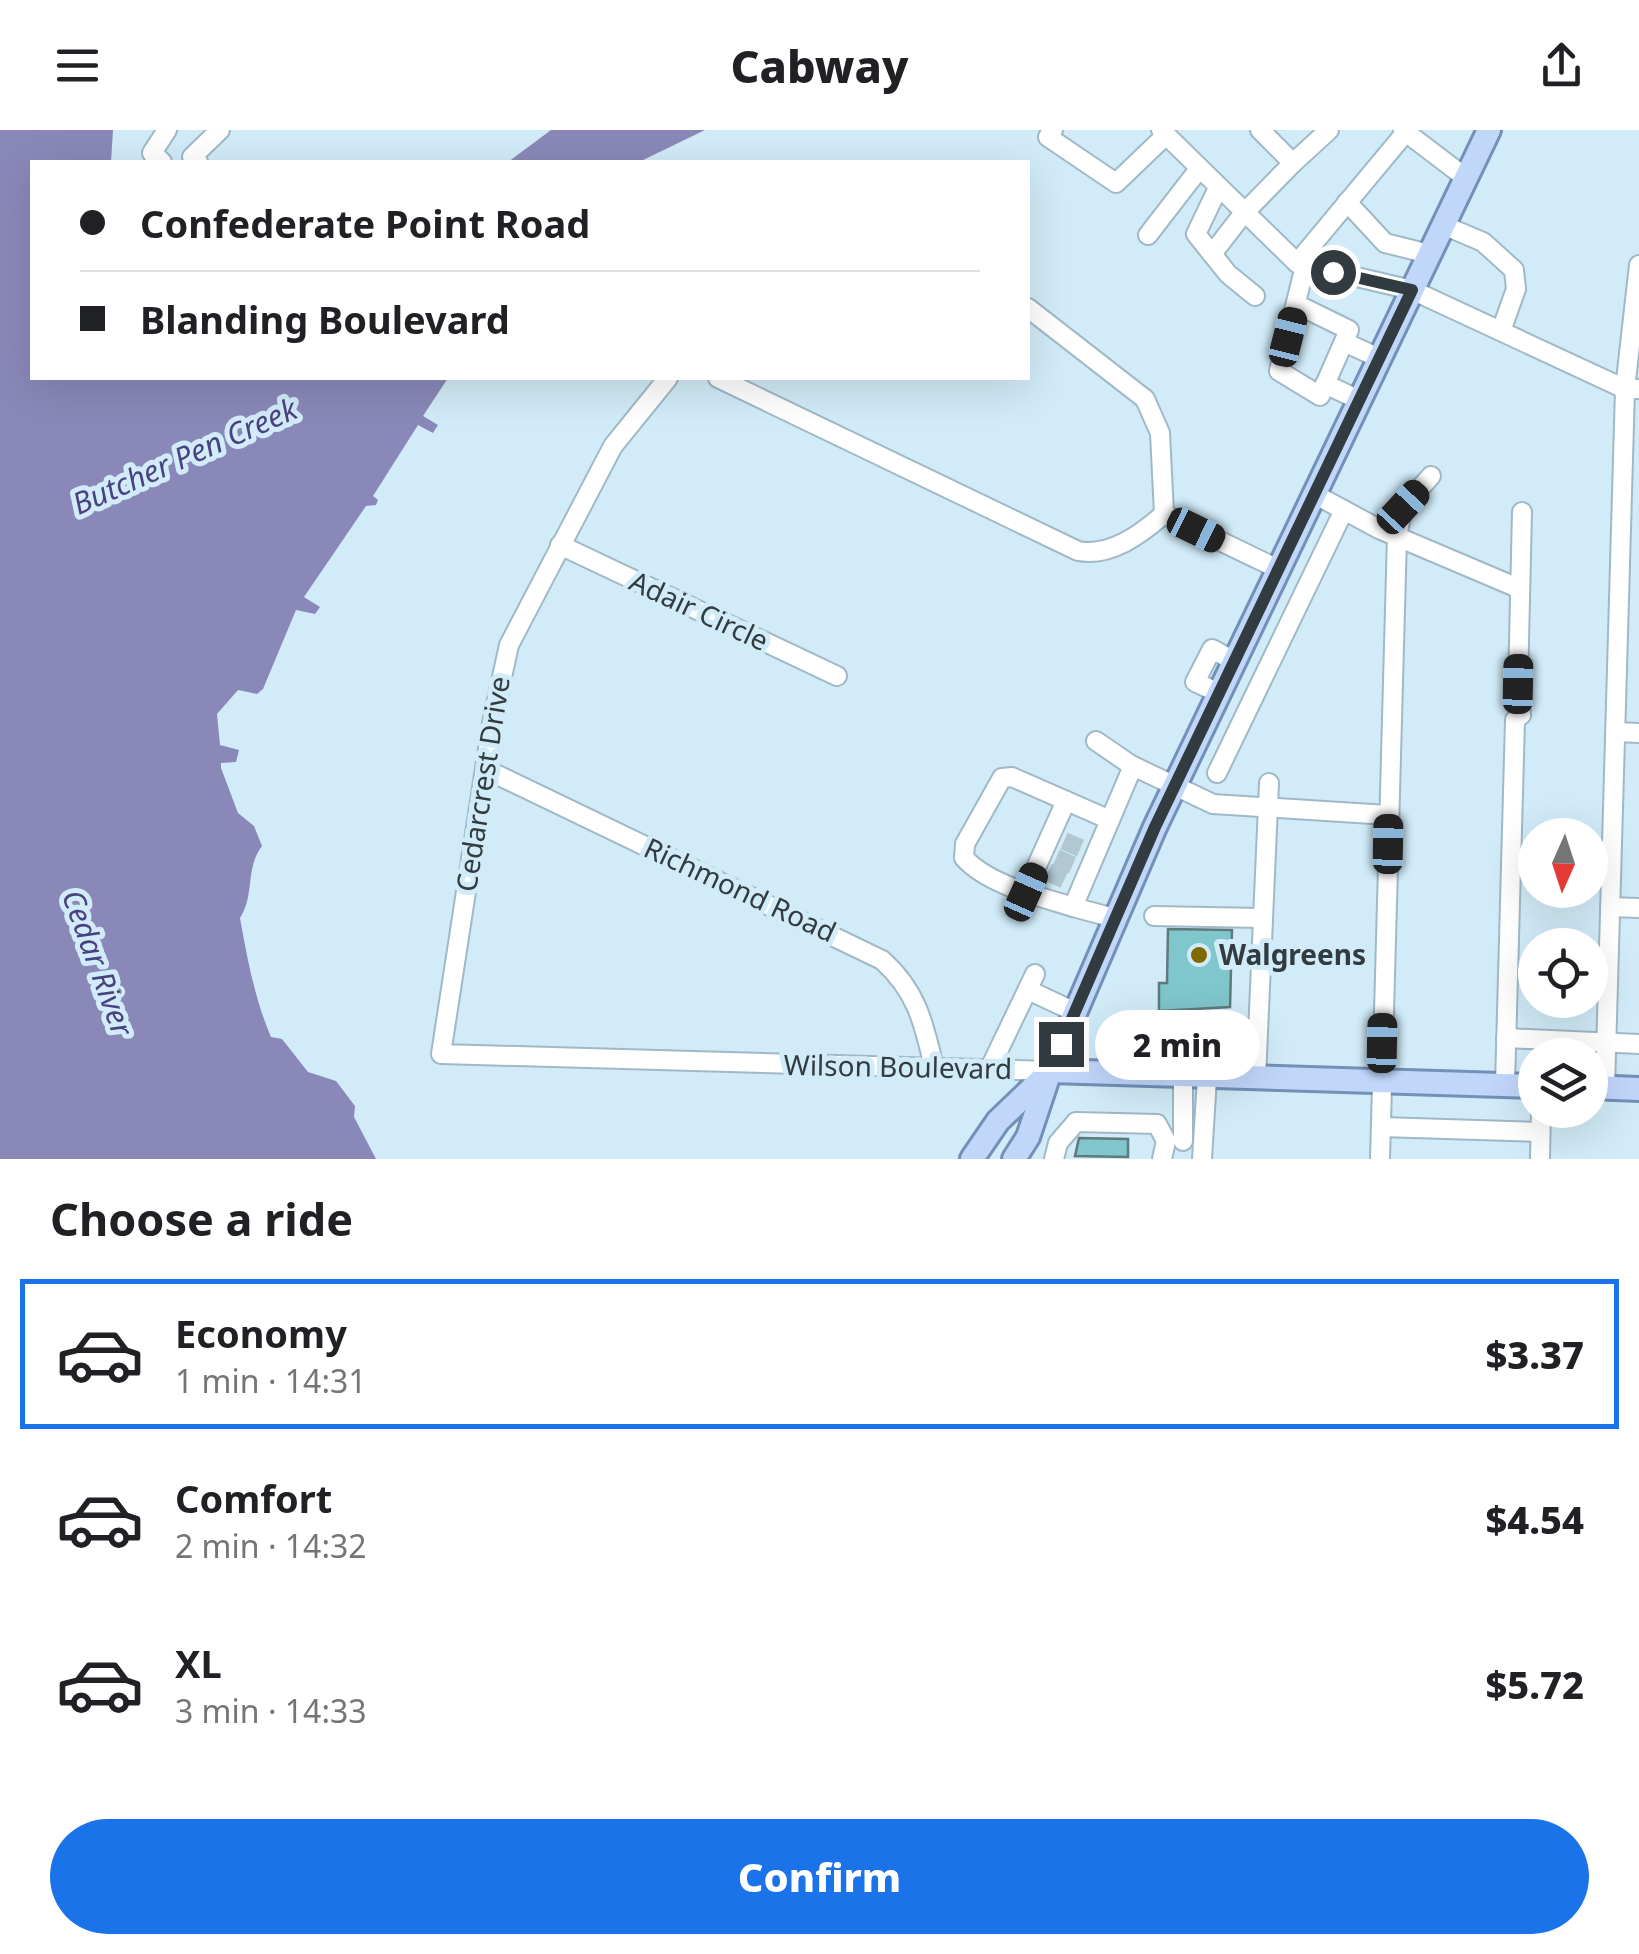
<!DOCTYPE html>
<meta charset="utf-8">
<style>
:root{--surface:#fff;--page:#f2f2f2;--text:#202124;--muted:#757577;--line:#e0e0e0;--accent:#1a73e8}
body{margin:0;font-family:"Noto Sans",sans-serif;background:var(--page);color:var(--text);height:100vh;display:flex;flex-direction:column;font-size:38px;white-space:nowrap}
*{box-sizing:border-box;margin:0}
p{font-size:32px;color:var(--muted)}
.icon{flex:none;width:55px;height:55px;fill:none;stroke:currentColor;stroke-width:2;stroke-linecap:round;stroke-linejoin:round}
.map{position:relative;height:1029px;overflow:hidden}
.side{display:flex;flex-direction:column;background:var(--surface);flex:1}
.side>*{flex:none}
.hud{position:absolute;left:30px;top:30px;width:1000px;height:220px;border-radius:0px;box-shadow:0 10px 40px #0002;display:grid;align-content:center;height:220px;padding:0 50px;background:var(--surface)}
.needle{width:65px;rotate:183deg}
.controls{position:absolute;left:1518px;top:688px;display:grid;gap:20px}
.controls a{display:grid;place-items:center;width:90px;height:90px;border-radius:50%;background:var(--surface);box-shadow:0 10px 40px #0002;font-size:50px}
.end{position:absolute;width:45px;height:45px;margin:-22px;border:12px solid #313b40;background:#fff;box-shadow:0 0 0 5px #fff}
.from{border-radius:50%}
.bubble{position:absolute;height:70px;border-radius:35px;background:var(--surface);box-shadow:0 10px 40px #0002;font-size:32px;font-weight:800;line-height:70px;text-align:center}
.car{position:absolute;width:30px;height:60px;margin:-30px -15px;border-radius:12px;box-shadow:0 0 8px 2px #0007;background:linear-gradient(#222 24%,#8ab4d8 0 40%,#222 0 76%,#8ab4d8 0 86%,#222 0)}
.hud b{display:flex;align-items:center;gap:35px;height:95px;font-size:38px}
.hud b+b{border-top:2px solid var(--line)}
.hud i{width:25px;height:25px;background:var(--text)}
ul{padding:0;list-style:none}
li{display:flex;align-items:center;gap:30px;height:150px;margin:0 20px 15px;padding:0 30px;border:5px solid transparent;border-radius:0px}
li div{flex:1}
li b{display:block;font-size:38px}
li em{font-style:normal;font-weight:800}
li.active{border-color:var(--accent)}
li>.icon{width:90px;height:90px;stroke-width:1.5}
h2{padding:0 50px;font-size:45px;line-height:120px}
.cta{display:flex;gap:20px;margin-top:auto;padding:20px 50px}
.cta a{flex:1;height:115px;border-radius:60px;background:var(--accent);color:#fff;font-size:40px;font-weight:800;line-height:115px;text-align:center}
header{display:flex;justify-content:space-between;align-items:center;height:130px;padding:0 50px;background:var(--surface);font-size:45px;font-weight:800}
.map>svg:first-child{display:block}
</style>
<header><svg class="icon" aria-label="menu" viewBox="0 0 24 24"><path d="M4 6h16M4 12h16M4 18h16"/></svg>Cabway<svg class="icon" aria-label="share" viewBox="0 0 24 24"><path d="M12 15V3M7 8l5-5 5 5M5 13v7h14v-7"/></svg></header>
<div class="map">
<svg width="1639" height="1029" viewBox="0 0 1639 1029">
<rect width="100%" height="100%" fill="#d1ebf8"/>
<!-- water -->
<g fill="#8a88b8">
<path d="M0 0H113L111 32H32V248H448L423 286 438 295 433 303 418 295 373 366 378 370 376 375 366 376 304 467 320 477 315 484 296 480 263 559 257 564 238 560 217 584 220 615 239 620 236 632 221 633V638L238 683 254 696 262 716C245 738 255 765 240 788 247 828 255 870 271 907L282 909 308 942 336 951 355 976 354 987 376 1029H0Z"/>
<path d="M551 0H705L639 32H508Z"/>
</g>
<!-- building -->
<g fill="#80c6cd" stroke="#5e7a7c" stroke-width="2.5">
<path d="M1168 799 1232 800 1230 877 1159 881V853H1167Z"/>
<path d="M1079 1008 1128 1009V1027L1075 1026Z"/>
</g>
<g fill="none" stroke-linecap="round" stroke-linejoin="round">
<!-- minor-tunnel -->
<g stroke="#b1c8d3" stroke-width="18" stroke-dasharray="18 9" stroke-linecap="butt">
<path d="M1064 711 1085 720"/>
<path d="M1056 728 1079 738"/>
<path d="M1048 742 1072 753"/>
</g>
<defs>
<g id="minor">
<path d="M1053 0 1048 7 1116 53 1166 5"/>
<path d="M1161 0 1297 133 1412 160 1625 259H1639"/>
<path d="M1403 0 1466 48"/>
<path d="M162 32 152 23 167 0"/>
<path d="M198 32 192 27 220 0"/>
<path d="M1293 33 1329 0"/>
<path d="M1218 58 1196 104 1228 144 1255 166"/>
<path d="M1347 72 1385 113 1429 124"/>
<path d="M1443 95 1483 112 1514 140 1516 159 1501 201"/>
<path d="M1148 105 1199 39"/>
<path d="M1212 124 1243 84 1293 33 1260 0"/>
<path d="M1297 133 1406 2"/>
<path d="M1296 174 1349 200 1320 266 1279 241 1305 136"/>
<path d="M1028 178 1145 269 1160 303 1164 384"/>
<path d="M1344 212 1379 228"/>
<path d="M668 248 613 316 509 515 492 593 441 924 1050 941"/>
<path d="M718 248 1078 421C1110 427 1140 405 1164 384"/>
<path d="M1325 254 1359 270"/>
<path d="M1314 364 1379 399 1518 458"/>
<path d="M1164 384 1278 439"/>
<path d="M560 415 837 546"/>
<path d="M1219 563 1195 552 1212 519 1234 531"/>
<path d="M1616 602 1639 603"/>
<path d="M1096 611 1131 635 1213 674 1388 685"/>
<path d="M485 639 882 830C917 861 924 894 934 937"/>
<path d="M1217 643 1344 380"/>
<path d="M1025 762 1066 671"/>
<path d="M1073 777C1038 766 989 755 964 728L965 714 1002 648 1012 647 1110 690"/>
<path d="M1610 777 1639 778"/>
<path d="M1154 786 1262 788"/>
<path d="M1114 788 1073 777 1133 636"/>
<path d="M1028 860 1075 882"/>
<path d="M1506 908 1639 914"/>
<path d="M989 940 1035 844"/>
<path d="M1183 946V1011"/>
<path d="M1256 948 1269 653"/>
<path d="M1505 955 1515 590 1521 585 1518 554 1522 382"/>
<path d="M1605 958 1625 259 1639 135"/>
<path d="M1381 997 1540 1002"/>
<path d="M1054 1029 1058 1013 1076 992 1157 994 1166 1011 1162 1029"/>
<path d="M1202 1029 1207 948"/>
<path d="M1380 1029 1397 406 1403 377 1431 346"/>
<path d="M1540 1029 1541 980"/>
</g>
<g id="major">
<path d="M1050 941 1535 956"/>
<path d="M1590 957 1639 959"/>
<path d="M972 1029 998 991 1048 943"/>
<path d="M1014 1029 1028 1007 1050 941 1155 697 1489 0"/>
</g>
</defs>
<!-- minor casing -->
<use href="#minor" stroke="#a0b9c6" stroke-width="22"/>
<!-- major casing -->
<use href="#major" stroke="#7390b7" stroke-width="28"/>
<!-- minor -->
<use href="#minor" stroke="#fff" stroke-width="18"/>
<!-- major -->
<use href="#major" stroke="#c1d7fa" stroke-width="22"/>
</g>
<g fill="none" stroke-linecap="round" stroke-linejoin="round">
<!-- route -->
<path stroke="#313b40" stroke-width="12" d="M1061 914 1155 697 1412 160 1333 142"/>
</g>
<!-- markers -->
<circle fill="#7f6900" stroke="#d1ebf8" stroke-width="4" cx="1199" cy="825" r="10"/>
<g text-anchor="middle" stroke-width="10" stroke-linejoin="round" paint-order="stroke">
<!-- street labels -->
<g font-size="28" fill="#313b40" stroke="#d1ebf8">
<text transform="translate(699 481) rotate(25)" y="10">Adair Circle</text>
<text transform="translate(483 654) rotate(-81)" y="10">Cedarcrest Drive</text>
<text transform="translate(740 760) rotate(25)" y="10">Richmond Road</text>
<text transform="translate(898 937) rotate(1)" y="10">Wilson Boulevard</text>
</g>
<!-- poi labels -->
<g font-size="28" font-weight="bold" fill="#313b40" stroke="#d1ebf8" text-anchor="start">
<text x="1219" y="835">Walgreens</text>
</g>
<!-- water labels -->
<g font-size="30" font-style="italic" fill="#494281" stroke="#d1ebf8">
<text transform="translate(185 327) rotate(-24)" y="10">Butcher Pen Creek</text>
<text transform="translate(97 833) rotate(70)" y="10">Cedar River</text>
</g>
</g>
</svg>
<div class="controls">
<a><svg class="needle" viewBox="-14 -14 28 28"><path d="M0-13l5 13h-10z" fill="#e53935"/><path d="M0 13l5-13h-10z" fill="#757577"/></svg></a>
<a><svg class="icon" aria-label="locate" viewBox="0 0 24 24"><circle cx="12" cy="12" r="6"/><path d="M12 2v4M12 18v4M2 12h4M18 12h4"/></svg></a>
<a><svg class="icon" aria-label="layers" viewBox="0 0 24 24"><path d="M12 4l9 5-9 5-9-5zM3 14l9 5 9-5"/></svg></a>
</div>
<i class="end from" style="left:1333px;top:142px"></i>
<i class="end" style="left:1061px;top:914px"></i>
<div class="bubble" style="left:1095px;top:880px;width:165px">2 min</div>
<i class="car" style="left:1288px;top:207px;rotate:14deg"></i>
<i class="car" style="left:1403px;top:377px;rotate:43deg"></i>
<i class="car" style="left:1196px;top:400px;rotate:116deg"></i>
<i class="car" style="left:1518px;top:554px;rotate:1deg"></i>
<i class="car" style="left:1388px;top:714px;rotate:1deg"></i>
<i class="car" style="left:1026px;top:762px;rotate:24deg"></i>
<i class="car" style="left:1382px;top:913px;rotate:1deg"></i>
<div class="hud">
<b><i class="from"></i>Confederate Point Road</b>
<b><i></i>Blanding Boulevard</b>
</div>
</div>
<section class="side">
<h2>Choose a ride</h2>
<ul>
<li class="active"><svg class="icon" aria-label="car" viewBox="0 0 24 24"><path d="M5 17H2v-5l4-1 3-4h7l3 4 3 1v5h-3M9 17h6M6 11h13"/><circle cx="7" cy="17" r="2"/><circle cx="17" cy="17" r="2"/></svg><div><b>Economy</b><p>1 min · 14:31</p></div><em>$3.37</em></li>
<li><svg class="icon" aria-label="car" viewBox="0 0 24 24"><path d="M5 17H2v-5l4-1 3-4h7l3 4 3 1v5h-3M9 17h6M6 11h13"/><circle cx="7" cy="17" r="2"/><circle cx="17" cy="17" r="2"/></svg><div><b>Comfort</b><p>2 min · 14:32</p></div><em>$4.54</em></li>
<li><svg class="icon" aria-label="car" viewBox="0 0 24 24"><path d="M5 17H2v-5l4-1 3-4h7l3 4 3 1v5h-3M9 17h6M6 11h13"/><circle cx="7" cy="17" r="2"/><circle cx="17" cy="17" r="2"/></svg><div><b>XL</b><p>3 min · 14:33</p></div><em>$5.72</em></li>
</ul>
<div class="cta"><a>Confirm</a></div>
</section>
